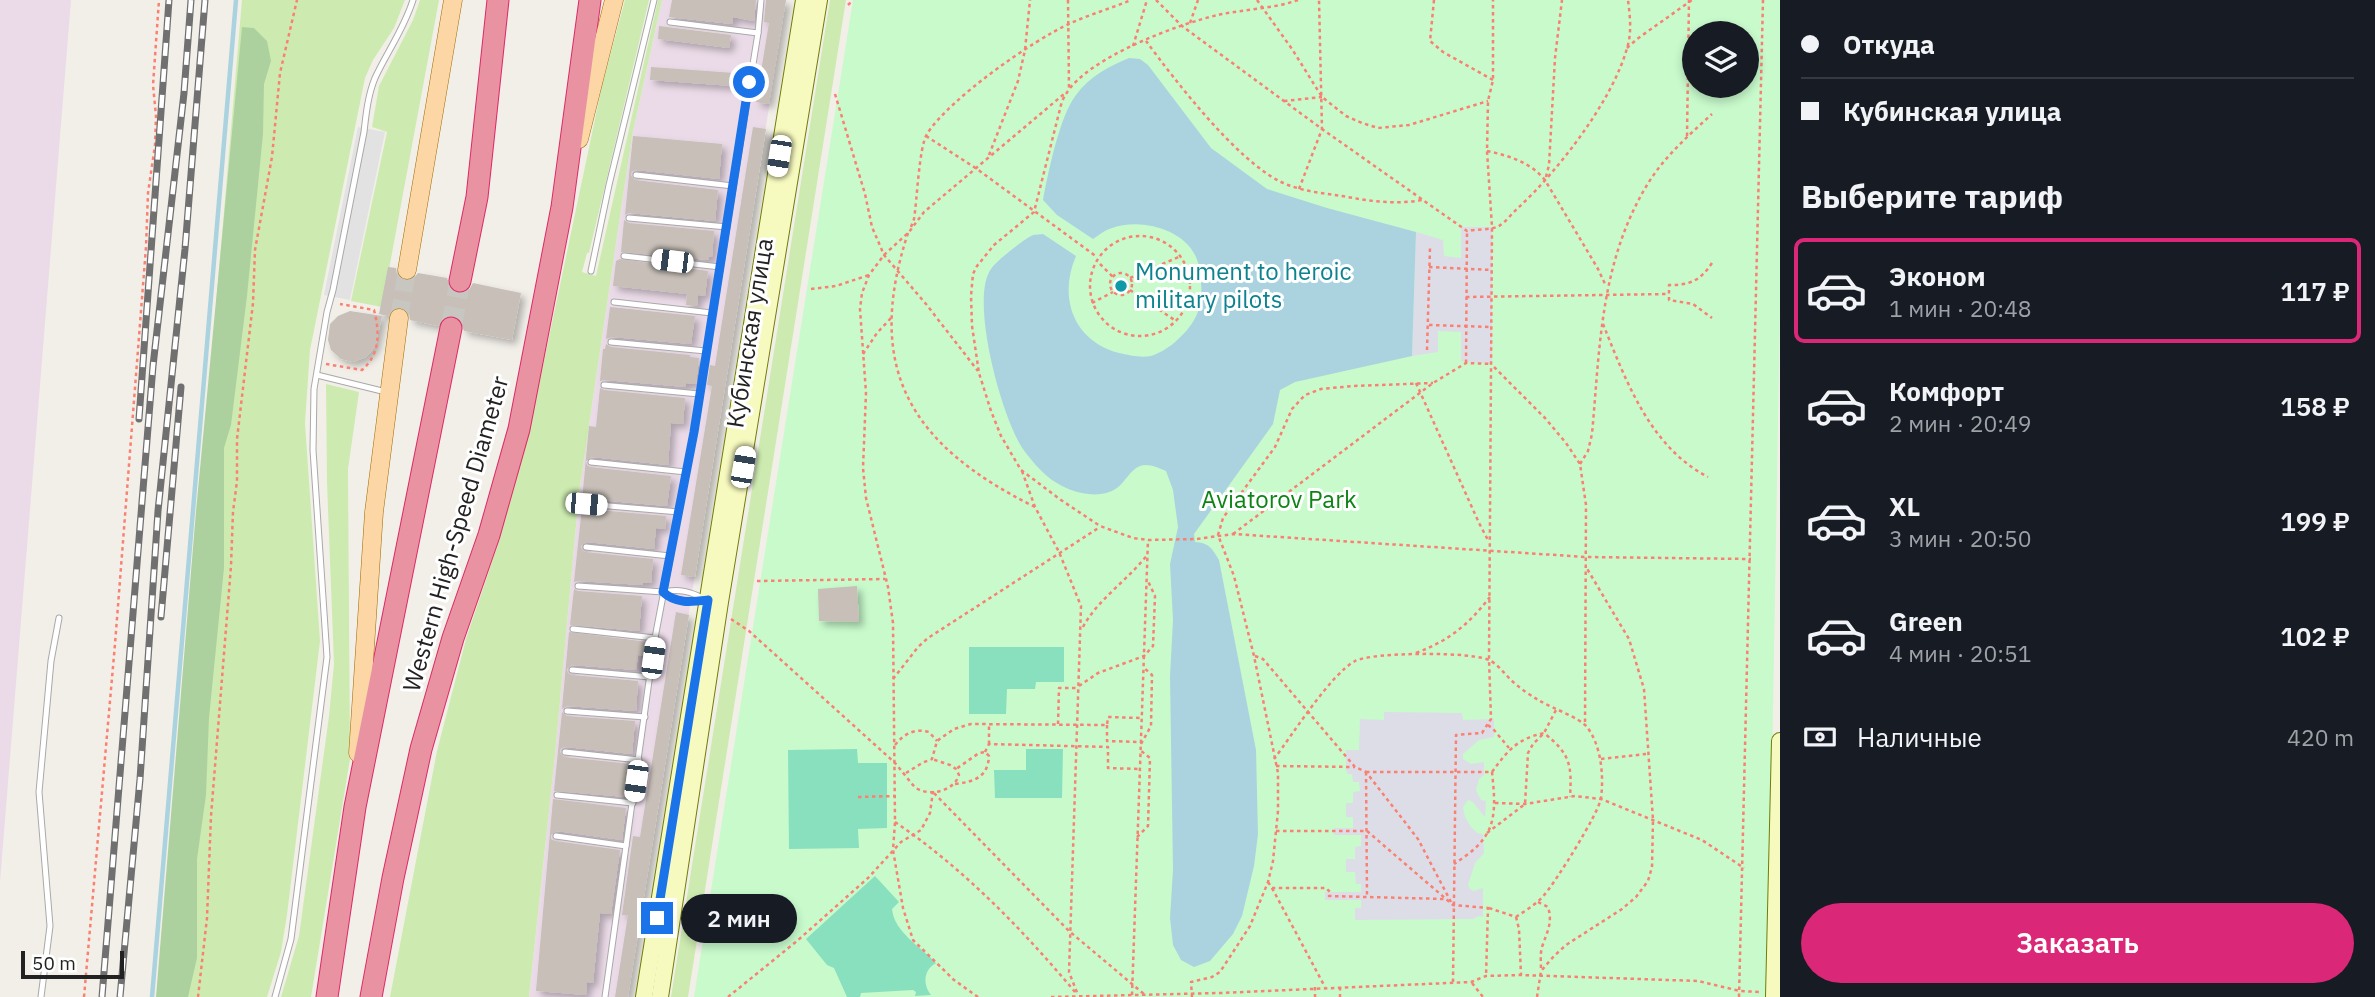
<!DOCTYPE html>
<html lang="ru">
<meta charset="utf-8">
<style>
:root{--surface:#171b24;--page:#242831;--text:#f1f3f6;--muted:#9ea1a6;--line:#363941;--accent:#db2777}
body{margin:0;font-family:"IBM Plex Sans",sans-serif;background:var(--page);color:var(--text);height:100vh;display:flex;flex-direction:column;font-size:26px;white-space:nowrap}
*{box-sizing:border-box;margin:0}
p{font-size:23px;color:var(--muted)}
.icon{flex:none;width:38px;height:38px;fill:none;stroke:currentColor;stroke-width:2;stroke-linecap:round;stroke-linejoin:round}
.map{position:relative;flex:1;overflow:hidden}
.side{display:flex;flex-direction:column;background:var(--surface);width:595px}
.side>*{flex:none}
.guide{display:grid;align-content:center;height:154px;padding:0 21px;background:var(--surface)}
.controls{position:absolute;left:1682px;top:21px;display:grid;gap:14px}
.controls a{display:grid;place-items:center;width:77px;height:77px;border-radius:50%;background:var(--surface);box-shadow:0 4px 10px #0003;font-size:35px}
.scale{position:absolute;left:21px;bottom:18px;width:103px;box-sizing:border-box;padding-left:7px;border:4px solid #222;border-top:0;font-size:19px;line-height:24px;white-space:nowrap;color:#222;-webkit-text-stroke:5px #fff;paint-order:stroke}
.end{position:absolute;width:32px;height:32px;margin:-16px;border:9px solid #1a73e8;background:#fff;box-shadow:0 0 0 4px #fff}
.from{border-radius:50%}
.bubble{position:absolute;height:49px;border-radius:24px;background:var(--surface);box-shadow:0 4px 10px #0003;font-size:23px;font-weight:600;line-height:49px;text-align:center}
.car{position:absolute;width:21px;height:42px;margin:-21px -10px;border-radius:9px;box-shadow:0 0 5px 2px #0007;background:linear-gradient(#fff 24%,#345 0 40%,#fff 0 76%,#345 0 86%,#fff 0)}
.guide b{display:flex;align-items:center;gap:24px;height:66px;font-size:26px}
.guide b+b{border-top:2px solid var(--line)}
.guide i{width:18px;height:18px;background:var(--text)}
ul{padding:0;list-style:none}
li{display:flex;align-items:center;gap:21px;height:105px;margin:0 14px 10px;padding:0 7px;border:4px solid transparent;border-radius:10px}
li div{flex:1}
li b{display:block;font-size:26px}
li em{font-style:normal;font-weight:600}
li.active{border-color:var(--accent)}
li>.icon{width:63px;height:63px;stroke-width:1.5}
h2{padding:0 21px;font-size:32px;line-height:84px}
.pay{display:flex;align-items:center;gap:18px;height:77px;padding:0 21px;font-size:26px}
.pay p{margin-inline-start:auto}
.action{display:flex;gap:14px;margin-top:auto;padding:14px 21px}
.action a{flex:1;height:80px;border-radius:42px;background:var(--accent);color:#fff;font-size:28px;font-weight:600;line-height:80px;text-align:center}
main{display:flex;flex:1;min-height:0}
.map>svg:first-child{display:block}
</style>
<main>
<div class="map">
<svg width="1780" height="997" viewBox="0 0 1780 997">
<defs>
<filter id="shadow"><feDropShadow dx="4.5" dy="4.5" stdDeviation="3.5" flood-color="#0004"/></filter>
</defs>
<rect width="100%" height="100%" fill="#f2efe9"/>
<!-- industrial -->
<g fill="#ebdbe8">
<path d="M0 0H71L0 882Z"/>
<path d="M662 0H786L628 997H529L555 755 579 493 632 136Z"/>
</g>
<!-- grass -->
<g fill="#cdebb0">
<path d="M242 0H405L394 28 373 60 365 78 310 350 305 423 320 641 287 915 281 952 267 997H157Z"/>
<path d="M420 0H439L382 307 351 301 387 132 372 127 379 86 413 20Z"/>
<path d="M625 0H649L589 253H587L582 272 596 276 658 0H662L632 136 579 493 555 755 529 997H390L437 751 466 639 500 538 529 432 602 86Z"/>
<path d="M830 0H846L688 997H671Z"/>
<path d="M326 384 359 392 348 469 350 759 311 997H281L299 936 329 716 334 664 327 483Z"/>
</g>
<!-- forest -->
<path fill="#add19e" d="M242 27 254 28 267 41 271 61 264 84 263 134 247 296 231 425 224 448V568L209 718 206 795 197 859V958L188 997H156L196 511Z"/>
<!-- park -->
<path fill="#c8facc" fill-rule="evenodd" d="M853 0H1780V309L1768 997H694ZM1694 33H1746V86H1694Z"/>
<!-- pitch -->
<g fill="#88e0be">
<path d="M969 647H1064V682H1036L1035 689H1007L1006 714H969Z"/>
<path d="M857 749 858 763H887V828L858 829 859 848 789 849 788 750Z"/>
<path d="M1026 749H1063L1062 798H995L994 770H1026Z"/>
<path d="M875 876 899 902 892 909C894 932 921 947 936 963 923 970 923 985 931 995L915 996 916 992 913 990 861 993 860 997H847L834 968 827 965 806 939Z"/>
</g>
<!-- parking -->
<path fill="#e2e2e2" d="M358 127 385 132 350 300 324 295Z"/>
<!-- plaza -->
<g fill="#dddde8">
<path d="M1461 227H1492V364L1461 361V332L1438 331V352L1412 356 1416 232 1443 240 1444 256 1461 258Z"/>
<path d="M1384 712 1462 713 1463 720 1494 719V737L1479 740 1463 754V759L1471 764 1484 762V775L1479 779 1476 790 1481 800 1486 801 1485 817 1473 802 1468 800 1463 807 1465 817 1471 827 1477 833 1483 834 1484 853 1475 863 1468 885 1470 889 1474 891 1483 888V917L1479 916 1473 919 1355 920V908H1361V900H1325V892H1361V884H1356L1355 872H1346V859H1355V847L1361 846V835H1334V828H1353V817H1346V803H1353V792L1360 791 1359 782H1353L1352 774H1348L1346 770V750H1359L1360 719 1384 720Z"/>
</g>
<!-- water -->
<path fill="#aad3df" d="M1129 58 1140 59 1148 65 1211 148 1267 189 1327 208 1416 232 1412 356 1295 382 1280 390 1273 424 1194 534 1195 542C1209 543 1212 548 1219 560L1256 750 1258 834 1254 866 1242 916 1233 934 1210 961 1194 967 1181 960 1173 945 1170 918 1173 870 1170 676 1173 620 1170 564 1178 527 1173 490 1166 471C1158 468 1149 463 1140 466 1130 470 1126 481 1117 488 1098 501 1069 492 1052 480 1042 473 1030 459 1023 449 1002 419 969 299 991 269 996 261 1024 239 1033 235 1033 235 1043 234 1043 234L1076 256C1058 297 1073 341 1119 353 1128 355 1141 358 1151 356 1158 354 1168 348 1174 343 1201 320 1205 301 1199 267 1193 231 1143 217 1112 228 1105 230 1099 235 1093 239L1057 215 1043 200C1048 173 1060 115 1076 95 1089 77 1109 66 1129 58Z"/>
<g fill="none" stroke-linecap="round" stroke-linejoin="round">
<!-- stream -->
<path stroke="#aad3df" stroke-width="4.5" d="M152 997 236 0"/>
</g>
<!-- building -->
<g fill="#c7bfb8" filter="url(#shadow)">
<path d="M672 0H756L754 21 733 17 732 24 669 17Z"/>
<path d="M766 0H786L769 104 756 102 769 23 764 22Z"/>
<path d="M659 26 731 35 729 48 658 39Z"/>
<path d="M651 67 734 73 733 86 650 80Z"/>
<path d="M753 127 766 129 700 545 695 577 681 575 712 386 707 385 710 365 715 366Z"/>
<path d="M633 136 722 144 719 179 637 170 632 171 631 175 635 180 718 190 715 221 629 213 625 215Z"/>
<path d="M624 220 629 223 714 231 712 257H709V260L621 252Z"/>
<path d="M620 259 708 271 705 296 698 295 697 306 686 305 687 294 613 286 616 261Z"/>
<path d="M388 267 396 268 397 275 404 281 412 280 418 273 447 278 451 290 458 294 469 290 473 283 521 293 512 340 464 331 460 319 453 315 442 319 438 326 410 320 409 313 401 307 394 308 388 316 379 314Z"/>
<path d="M610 307 695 316 691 344 612 337 606 339Z"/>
<path d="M350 311 382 316 375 347 366 357 353 362 341 359 331 350 328 340 330 324 338 316Z"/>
<path d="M606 344 611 347 690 355V357L699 358 696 384 686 383V387L605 380 600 381 603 349H605Z"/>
<path d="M600 388 604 390 685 398 683 424 671 423 668 465 592 457 586 461 587 465 590 467 671 476 667 506 586 499 582 501 589 426 596 427Z"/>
<path d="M582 507 586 509 666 516 665 529 656 528 654 549 587 542 581 546 582 550 585 552 653 559 651 583H643V585L578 581 574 582Z"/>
<path d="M857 586 859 622 819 621 818 589Z"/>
<path d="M574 589 578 591 642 596 639 631 570 625Z"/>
<path d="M676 612 689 615 628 997H615L628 915H622L633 836 640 837Z"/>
<path d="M569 632 648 642 646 656 638 655 636 670 572 665 567 669 568 673 572 675 638 681 636 711 567 706 562 709Z"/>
<path d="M562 712 567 716 635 721 632 754 566 747 561 748 560 752 564 757 631 764 627 797 554 791Z"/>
<path d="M553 799 626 808 622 840 557 831 551 835V839L555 841 620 850 611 914 600 913 593 983 587 982 586 995 536 991Z"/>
</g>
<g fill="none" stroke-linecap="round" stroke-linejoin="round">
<!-- primary-tunnel -->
<path stroke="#c8c6c1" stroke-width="18" stroke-dasharray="18 9" stroke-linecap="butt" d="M399 318 407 270"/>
<!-- highway-tunnel -->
<path stroke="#c8c6c1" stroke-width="21" stroke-dasharray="21 10" stroke-linecap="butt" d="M451 328 460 281"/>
<defs>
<g id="lane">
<path d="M670 22 758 33"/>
<path d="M636 175 733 186"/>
<path d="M629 218 727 227"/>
<path d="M624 256 720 267"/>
<path d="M591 271 609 185 654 0"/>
<path d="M614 302 712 313"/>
<path d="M611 342 706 351"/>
<path d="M317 375 386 392"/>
<path d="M604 385 699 394"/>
<path d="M591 462 686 472"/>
<path d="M586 504 679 512"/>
<path d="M586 547 670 556"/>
<path d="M578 586 663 592C679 588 691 592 705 599"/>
<path d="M664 592C676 604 691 601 707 600"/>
<path d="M573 629 655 638"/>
<path d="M572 670 650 677"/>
<path d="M567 711 645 717"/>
<path d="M565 752 639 760"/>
<path d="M557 795 633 803"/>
<path d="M556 836 626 846"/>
<path d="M41 997 50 926 39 792 51 661 59 618"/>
<path d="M275 997 291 939 327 657 313 450 314 389 327 312 333 290 364 132C366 114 368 95 375 78 387 52 404 29 413 0"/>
<path d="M605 997 655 638 694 432 758 33 761 0"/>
</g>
<g id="secondary">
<path d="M644 997 804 0"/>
<path d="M660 997 720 602 819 0"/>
<path d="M1774 997 1780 741"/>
</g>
<g id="primary">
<path d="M579 139 614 0"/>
<path d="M407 270 453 0"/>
<path d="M358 753 374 512 399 318"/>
</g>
<g id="highway">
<path d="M460 281 477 197 498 0"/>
<path d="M327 997 355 807 451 328"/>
<path d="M371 997 393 878 421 749 453 638 489 535 519 429 562 207 590 0"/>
</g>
</defs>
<!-- lane casing -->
<use href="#lane" stroke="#a9a9a9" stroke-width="7"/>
<!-- secondary casing -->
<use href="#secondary" stroke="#707d05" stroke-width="18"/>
<!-- primary casing -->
<use href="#primary" stroke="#a06b00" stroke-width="19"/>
<!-- highway casing -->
<use href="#highway" stroke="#dc2a67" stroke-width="23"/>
<!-- path -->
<g stroke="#fa8072" stroke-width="2.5" stroke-dasharray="3.5 3.5" stroke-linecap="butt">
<path d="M1068 0 1069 88"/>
<path d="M1156 0 1182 26 1322 129 1467 231C1476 229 1492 230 1499 226 1506 222 1512 213 1518 208 1558 171 1613 100 1627 48 1632 33 1630 16 1628 0"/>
<path d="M1257 0 1292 49 1322 97 1346 116 1362 123 1378 128 1409 125 1488 101"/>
<path d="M1298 0C1273 9 1244 9 1218 15 1178 24 1087 58 1066 94 1063 98 1061 104 1060 109L1034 212 994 245 977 266 973 274 971 296 972 326 979 373 991 411 1001 436 1021 470 1061 500 1100 526 1133 538 1148 540 1197 539 1233 534 1586 557 1751 559"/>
<path d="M1434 0 1430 41 1443 52 1493 80"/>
<path d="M848 5 853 0"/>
<path d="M1190 23 1198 0"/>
<path d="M1146 41C1177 83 1235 158 1279 181 1299 191 1321 193 1342 196 1369 201 1395 205 1422 200"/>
<path d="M1133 46 1147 0"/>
<path d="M1627 48 1637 39 1692 0"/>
<path d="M835 94 865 194 872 227 884 255 926 304 978 371"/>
<path d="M1284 101 1322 97"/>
<path d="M926 136 977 169 1097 257"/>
<path d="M1687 136 1689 0"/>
<path d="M1487 151C1510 156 1530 162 1545 180L1598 269 1606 286"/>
<path d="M989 155 1018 81 1025 50 1030 0"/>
<path d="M1546 177 1549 165 1555 58 1562 0"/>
<path d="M1299 189 1322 129 1319 0"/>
<path d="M911 227 914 219C917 201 919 147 927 134 949 99 1033 40 1071 23 1091 14 1112 8 1131 0"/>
<path d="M908 233C863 370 912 446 1035 507"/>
<circle cx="1140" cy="286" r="50"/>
<path d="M1712 263C1700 281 1690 285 1669 285V300L1693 304 1712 318"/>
<path d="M1100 264 1113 277"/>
<path d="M1429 267 1492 270"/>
<circle cx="1121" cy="284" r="11"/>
<path d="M1130 278 1181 256"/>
<path d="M811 289 836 286 869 275"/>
<path d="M1130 290 1176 321"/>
<path d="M1466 297 1669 294"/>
<path d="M1092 303 1113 292"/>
<path d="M1603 324C1626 381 1650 447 1708 477"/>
<path d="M1429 325 1492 327"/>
<path d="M1427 350 1430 248"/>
<path d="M863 354 877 333 891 318"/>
<path d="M1466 363 1467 231"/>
<path d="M326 364 362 370C380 354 380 333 374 310L340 304"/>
<path d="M1494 367 1545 418 1566 443 1580 464 1586 505 1585 724"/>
<path d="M1416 383 1479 523 1489 542"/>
<path d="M1580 464 1588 451 1592 434C1600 347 1600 263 1647 185 1664 157 1688 136 1712 114"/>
<path d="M1022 471 1035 507 1059 552 1081 606 1069 972 1078 995"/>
<path d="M1233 534 1433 383 1466 363 1492 364"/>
<path d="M757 581 885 579"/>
<path d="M731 619 749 631 894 762C900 768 911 784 916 788 930 797 954 791 959 775L956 769 950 765 932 759"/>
<path d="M1083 627C1097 600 1129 579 1148 554"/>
<path d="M1416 653C1450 640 1468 625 1490 597"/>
<path d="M1255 656 1263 659 1355 767 1366 772 1418 839 1451 902"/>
<path d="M893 679 918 647 928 638 1100 527"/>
<path d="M1079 686 1098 673 1144 656 1153 646 1155 596 1147 579"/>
<path d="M1058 724 1059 688H1079"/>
<path d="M1107 725V741L1140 742"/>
<path d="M1488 725 1494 730 1509 748"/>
<path d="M989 744V724"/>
<path d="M1141 744 1151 726 1152 675 1143 667"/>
<path d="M895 745C904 734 914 728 929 732L937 741"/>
<path d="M985 752 989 744 1108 747V768L1139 769"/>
<path d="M1274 759C1293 734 1330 675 1355 661 1371 652 1476 651 1491 661 1499 666 1504 673 1510 679 1519 688 1530 695 1540 701 1552 708 1580 718 1587 727 1601 745 1604 775 1601 798 1599 813 1556 881 1545 894 1537 904 1526 910 1516 917"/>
<path d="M1601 759 1646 754"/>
<path d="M1276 766 1355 767"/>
<path d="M1366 772H1492C1494 793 1498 820 1484 838 1477 849 1464 857 1454 864"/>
<path d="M1366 772 1367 895"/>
<path d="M1492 772C1508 750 1517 739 1544 733 1570 754 1572 764 1570 797"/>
<path d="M906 773 922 763 932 759 937 741 954 729 971 724 1107 725 1108 717 1141 718"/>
<path d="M955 784C974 782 988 777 989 756L985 752 979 753 956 769"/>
<path d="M934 793 1069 931 1144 994"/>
<path d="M858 797 895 796"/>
<path d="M1495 803 1525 804 1575 796 1601 799 1702 840 1744 868"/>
<path d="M895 822C963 868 1023 930 1075 992"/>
<path d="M1276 831H1367L1453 905 1488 908 1486 976"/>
<path d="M1487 833 1525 804 1528 753 1533 744 1544 733 1556 710"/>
<path d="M1137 837 1148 826 1150 758 1140 750"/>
<path d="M1268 882 1272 888H1326L1330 892 1329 896 1444 899"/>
<path d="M1272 888 1325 987"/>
<path d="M1538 902 1548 907C1553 923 1547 932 1542 947 1540 954 1541 963 1541 970"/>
<path d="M1489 908 1516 917"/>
<path d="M1516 917 1519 929 1521 975"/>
<path d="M1453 982 1456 735 1482 733 1491 719 1489 659 1492 227 1487 151 1488 101 1493 80V0"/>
<path d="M1472 983 1483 997"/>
<path d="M1315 987V997"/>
<path d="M1340 987V997"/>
<path d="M1132 995 1148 540"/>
<path d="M84 997 115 644 146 247 148 193 155 145 156 116 153 85 159 0"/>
<path d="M198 997 207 918 211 816 231 566 233 512 237 481V439L253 303 255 250 272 157 280 73 297 0"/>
<path d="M728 997 797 941 868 878 901 842 921 830 930 813 933 791"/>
<path d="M978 997 954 980 913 940 903 908 893 850 895 822 893 623 888 587 866 498 863 468 866 393 860 309 862 293 869 275 884 255 909 232 924 212 1064 94"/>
<path d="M1051 997 1220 993 1471 982 1486 976 1521 975 1698 981 1740 991 1759 992"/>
<path d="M1192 997 1191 982 1212 977 1220 972 1250 926 1268 882 1273 861 1278 811V773L1254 656 1234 576 1218 535 1223 518 1275 447 1292 409 1305 395 1321 389 1353 386 1433 383"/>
<path d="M1537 997 1541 971 1554 956 1566 945 1622 909 1636 897 1648 881 1652 867 1653 820 1644 689 1629 639 1586 567"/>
<path d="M1739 997 1763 0"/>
</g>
<!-- lane -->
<use href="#lane" stroke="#fff" stroke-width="5"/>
<!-- secondary -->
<use href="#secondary" stroke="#f7fabf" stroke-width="16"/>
<!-- primary -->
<use href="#primary" stroke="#fcd6a4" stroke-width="18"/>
<!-- highway -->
<use href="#highway" stroke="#e892a2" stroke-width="21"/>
<defs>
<g id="rail">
<path d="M139 419 169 0"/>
<path d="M161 617 181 387"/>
<path d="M102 997 153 366 184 93 191 0"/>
<path d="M120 997 140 779 158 511 185 249 205 0"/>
</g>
</defs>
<!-- rail casing -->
<use href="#rail" stroke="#707070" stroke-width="7"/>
<!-- rail -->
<use href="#rail" stroke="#fff" stroke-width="4.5" stroke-dasharray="13" stroke-linecap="butt"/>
</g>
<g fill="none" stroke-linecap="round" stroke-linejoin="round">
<!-- route -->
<path stroke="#1a73e8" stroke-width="9" d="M657 918 708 600C691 602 676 604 663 592L694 432 749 82"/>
</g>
<!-- markers -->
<circle fill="#0f9aa8" stroke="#fff" stroke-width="2.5" cx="1121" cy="286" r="7"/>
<g text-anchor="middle" stroke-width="6" stroke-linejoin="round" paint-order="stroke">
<!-- culture labels -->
<g font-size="24" fill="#0d838f" stroke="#fff" text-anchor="start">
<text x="1135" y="280">Monument to heroic<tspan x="1135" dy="28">military pilots</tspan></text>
</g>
<!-- street labels -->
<g font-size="24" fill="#222" stroke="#fff">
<text transform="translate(750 333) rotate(-81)" y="8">Кубинская улица</text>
<text transform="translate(456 534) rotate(-74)" y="8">Western High-Speed Diameter</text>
</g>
<!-- park labels -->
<g font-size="24" fill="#0c8416" stroke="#fff">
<text x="1279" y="508">Aviatorov Park</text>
</g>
</g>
</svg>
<div class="controls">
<a><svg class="icon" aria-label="layers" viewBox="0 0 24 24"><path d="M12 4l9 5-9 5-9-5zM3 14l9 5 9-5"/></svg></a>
</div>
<div class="scale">50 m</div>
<i class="end from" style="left:749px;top:82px"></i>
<i class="end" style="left:657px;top:918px"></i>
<div class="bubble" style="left:681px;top:894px;width:116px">2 мин</div>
<i class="car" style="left:779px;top:156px;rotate:189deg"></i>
<i class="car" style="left:672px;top:261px;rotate:277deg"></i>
<i class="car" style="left:743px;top:467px;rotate:10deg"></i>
<i class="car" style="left:586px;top:504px;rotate:95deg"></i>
<i class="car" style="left:653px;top:658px;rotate:8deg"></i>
<i class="car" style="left:636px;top:781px;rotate:188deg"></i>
</div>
<section class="side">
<div class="guide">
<b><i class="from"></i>Откуда</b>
<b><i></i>Кубинская улица</b>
</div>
<h2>Выберите тариф</h2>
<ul>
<li class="active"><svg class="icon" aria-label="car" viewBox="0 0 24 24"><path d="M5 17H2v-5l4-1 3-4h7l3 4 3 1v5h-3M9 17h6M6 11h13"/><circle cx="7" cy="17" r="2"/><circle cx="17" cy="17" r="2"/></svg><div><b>Эконом</b><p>1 мин · 20:48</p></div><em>117 ₽</em></li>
<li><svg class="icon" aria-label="car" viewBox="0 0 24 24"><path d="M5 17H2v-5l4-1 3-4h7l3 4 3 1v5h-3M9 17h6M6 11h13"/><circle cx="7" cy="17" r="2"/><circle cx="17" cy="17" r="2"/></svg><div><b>Комфорт</b><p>2 мин · 20:49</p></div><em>158 ₽</em></li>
<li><svg class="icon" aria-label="car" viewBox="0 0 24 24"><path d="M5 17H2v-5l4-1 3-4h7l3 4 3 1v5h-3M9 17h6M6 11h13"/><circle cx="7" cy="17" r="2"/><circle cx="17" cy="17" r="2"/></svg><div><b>XL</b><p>3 мин · 20:50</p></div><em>199 ₽</em></li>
<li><svg class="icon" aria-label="car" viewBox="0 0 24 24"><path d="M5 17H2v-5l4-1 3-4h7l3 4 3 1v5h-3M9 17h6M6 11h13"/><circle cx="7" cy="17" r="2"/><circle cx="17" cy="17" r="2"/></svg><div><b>Green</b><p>4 мин · 20:51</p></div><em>102 ₽</em></li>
</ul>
<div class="pay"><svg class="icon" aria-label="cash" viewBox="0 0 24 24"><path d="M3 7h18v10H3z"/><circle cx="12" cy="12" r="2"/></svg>Наличные<p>420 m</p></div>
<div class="action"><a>Заказать</a></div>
</section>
</main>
